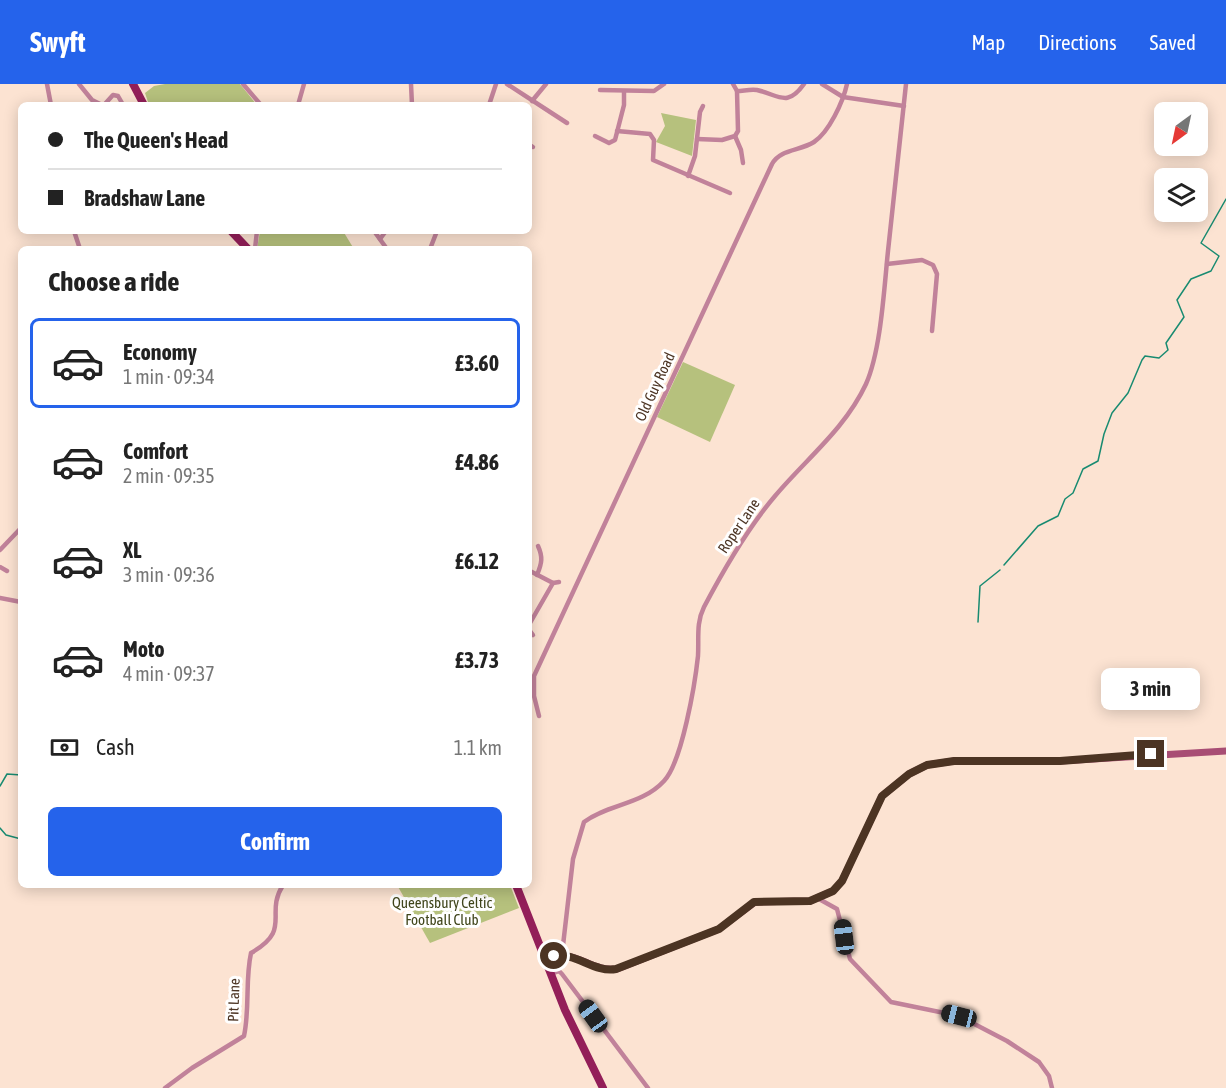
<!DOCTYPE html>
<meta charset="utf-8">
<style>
:root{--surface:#fff;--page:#f6f6f6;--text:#222;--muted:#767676;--line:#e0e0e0;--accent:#2563eb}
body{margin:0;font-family:"Asap Condensed",sans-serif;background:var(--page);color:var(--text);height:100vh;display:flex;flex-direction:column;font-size:22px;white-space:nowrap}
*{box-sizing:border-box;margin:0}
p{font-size:20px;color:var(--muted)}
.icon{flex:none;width:33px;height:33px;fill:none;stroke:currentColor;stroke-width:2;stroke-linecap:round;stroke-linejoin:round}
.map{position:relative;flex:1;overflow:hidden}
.sheet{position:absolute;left:18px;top:162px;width:514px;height:642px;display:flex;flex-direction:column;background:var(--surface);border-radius:9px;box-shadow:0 3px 15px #0003}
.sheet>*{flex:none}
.banner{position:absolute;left:18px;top:18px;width:514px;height:132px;border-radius:9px;box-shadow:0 3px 15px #0003;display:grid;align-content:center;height:132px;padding:0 30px;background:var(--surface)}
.needle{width:39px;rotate:213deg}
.controls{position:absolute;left:1154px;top:18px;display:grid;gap:12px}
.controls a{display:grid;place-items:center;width:54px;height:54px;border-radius:9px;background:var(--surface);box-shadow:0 3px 15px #0003;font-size:30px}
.end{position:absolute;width:27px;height:27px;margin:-14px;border:8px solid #4c3423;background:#fff;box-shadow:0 0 0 3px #fff}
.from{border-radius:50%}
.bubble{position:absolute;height:42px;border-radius:9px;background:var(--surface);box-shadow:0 3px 15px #0003;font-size:20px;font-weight:700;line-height:42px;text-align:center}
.car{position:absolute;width:18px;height:36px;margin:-18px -9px;border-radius:8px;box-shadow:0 0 4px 2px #0007;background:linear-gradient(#222 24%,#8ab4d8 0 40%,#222 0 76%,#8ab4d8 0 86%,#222 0)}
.banner b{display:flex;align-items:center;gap:21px;height:57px;font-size:22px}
.banner b+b{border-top:2px solid var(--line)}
.banner i{width:15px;height:15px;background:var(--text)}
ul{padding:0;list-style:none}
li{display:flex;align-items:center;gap:18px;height:90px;margin:0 12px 9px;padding:0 18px;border:3px solid transparent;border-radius:9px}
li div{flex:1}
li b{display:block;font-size:22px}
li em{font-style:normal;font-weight:700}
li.on{border-color:var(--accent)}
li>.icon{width:54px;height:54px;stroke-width:1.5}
h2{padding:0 30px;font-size:27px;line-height:72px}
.pay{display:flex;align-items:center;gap:15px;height:66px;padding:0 30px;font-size:22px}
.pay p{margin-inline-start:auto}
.cta{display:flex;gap:12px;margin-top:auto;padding:12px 30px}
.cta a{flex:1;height:69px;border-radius:9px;background:var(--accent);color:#fff;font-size:24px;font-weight:700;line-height:69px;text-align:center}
header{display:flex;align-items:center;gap:36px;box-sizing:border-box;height:84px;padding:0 30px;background:var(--accent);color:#fff}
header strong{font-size:28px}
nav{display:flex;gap:33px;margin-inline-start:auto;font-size:21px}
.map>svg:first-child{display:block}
</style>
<header>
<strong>Swyft</strong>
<nav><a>Map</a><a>Directions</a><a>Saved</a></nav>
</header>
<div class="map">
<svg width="1226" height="1004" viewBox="0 0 1226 1004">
<rect width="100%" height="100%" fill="#fce3d2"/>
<!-- green -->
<g fill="#b6c17d">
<path d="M165 0H240L257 21H149L145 9 154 2Z"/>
<path d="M661 29 696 36 692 72 656 58 665 42Z"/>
<path d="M260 147H343L354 165H257Z"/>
<path d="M683 278 735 301 710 358 657 333Z"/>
<path d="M397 801H510L519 824 430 859Z"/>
</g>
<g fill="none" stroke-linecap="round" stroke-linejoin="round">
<!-- stream -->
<g stroke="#188b71" stroke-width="1.5">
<path d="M1004 481 1038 442 1058 432 1065 415 1073 409 1083 385 1098 377 1104 350 1112 329 1128 309 1142 276 1145 272 1159 274 1168 266 1166 259 1184 233 1177 216 1191 195 1211 187 1219 172 1201 159 1226 115"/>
<path d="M978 538 980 502 1000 486"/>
<path d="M0 702 7 690 21 691"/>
<path d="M0 744 6 751 21 755"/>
</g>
<!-- street -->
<g stroke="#c1829a" stroke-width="4.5">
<path d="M47 0 51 21"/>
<path d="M79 0 92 16 102 21"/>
<path d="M243 0 261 21"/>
<path d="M411 0 412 21"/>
<path d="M507 0 567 39"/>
<path d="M733 0 737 7C743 7 750 5 757 6 779 11 787 24 804 0"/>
<path d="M822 0 843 13 904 22"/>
<path d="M600 6 654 7 664 0"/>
<path d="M532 17 546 0"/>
<path d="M104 21 113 11 118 12 122 19"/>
<path d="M298 21 304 0"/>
<path d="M489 21 496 0"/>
<path d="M617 47 650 50 654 56 653 76 730 109"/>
<path d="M595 52 609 59 615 56 624 21V8"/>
<path d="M735 52 741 66 743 79"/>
<path d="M697 55 722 56 735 52 738 47 737 7"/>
<path d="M530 61 533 63"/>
<path d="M688 92 695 72 700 28 703 22"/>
<path d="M74 147 80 165"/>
<path d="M374 147 387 165"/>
<path d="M380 155 386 147"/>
<path d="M255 165 257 147"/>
<path d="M430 165 437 147"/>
<path d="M887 180 922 176 933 181 937 190 932 247"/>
<path d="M0 466 21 444"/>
<path d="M0 483 7 487"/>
<path d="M530 487 553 499 559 498"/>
<path d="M537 491C542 479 543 473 538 462"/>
<path d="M0 514 21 518"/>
<path d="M530 539 553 499"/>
<path d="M530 547 533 551"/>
<path d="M539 632 534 612V592L772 80C780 65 800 67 814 58 829 48 843 18 847 0"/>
<path d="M819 815 837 825 850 875 891 918 959 932 1007 957 1039 978 1049 992 1052 1004"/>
<path d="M562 870 573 775 584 738C608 720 642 721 664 697 682 678 695 600 698 572 699 554 696 539 704 523 724 485 747 445 775 412 806 375 845 345 866 300 881 266 884 205 888 167 894 111 900 56 906 0"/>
<path d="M551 890 559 887 562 890 648 1004"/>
<path d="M165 1004 192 984 244 952C250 924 245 896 251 869 293 845 264 831 283 801"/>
</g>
<!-- secondary -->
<path stroke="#a84d74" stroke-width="7" d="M546 877C570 860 591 889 617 885L719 845 755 818 810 817 833 807 842 797 882 712 909 690 927 681 954 677H1060L1226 667"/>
<!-- primary -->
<g stroke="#931f59" stroke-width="8">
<path d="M133 0 144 21"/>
<path d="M231 147 248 165"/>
<path d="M516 801 565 926 603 1004"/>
</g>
</g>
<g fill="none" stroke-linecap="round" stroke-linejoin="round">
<!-- route -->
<path stroke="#4c3423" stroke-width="8" d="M554 872C576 868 594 889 616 885L719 845 754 818 810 817 833 807 842 797 882 712 909 690 927 681 954 677H1060L1151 670"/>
</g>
<g text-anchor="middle" stroke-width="6" stroke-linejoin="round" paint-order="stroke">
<!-- street labels -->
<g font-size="15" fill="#4c3423" stroke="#fff">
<text transform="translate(655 303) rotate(-65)" y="5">Old Guy Road</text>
<text transform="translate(739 442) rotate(-56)" y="5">Roper Lane</text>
<text transform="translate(234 916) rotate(-88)" y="5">Pit Lane</text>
</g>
<!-- park labels -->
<g font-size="15" fill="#41461c" stroke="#fff">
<text x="442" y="824">Queensbury Celtic<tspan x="442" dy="17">Football Club</tspan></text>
</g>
</g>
</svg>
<div class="controls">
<a><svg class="needle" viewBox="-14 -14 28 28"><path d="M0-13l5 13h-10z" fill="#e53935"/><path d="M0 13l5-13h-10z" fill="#767676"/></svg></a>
<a><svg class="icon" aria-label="layers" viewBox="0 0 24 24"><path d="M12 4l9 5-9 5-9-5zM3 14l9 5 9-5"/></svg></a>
</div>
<i class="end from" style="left:554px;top:872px"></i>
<i class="end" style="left:1151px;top:670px"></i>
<div class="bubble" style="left:1101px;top:584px;width:99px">3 min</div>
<i class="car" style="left:844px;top:853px;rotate:353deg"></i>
<i class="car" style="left:593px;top:932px;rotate:324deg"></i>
<i class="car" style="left:959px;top:932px;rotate:284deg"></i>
<div class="banner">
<b><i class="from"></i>The Queen's Head</b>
<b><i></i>Bradshaw Lane</b>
</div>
<section class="sheet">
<h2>Choose a ride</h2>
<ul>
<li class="on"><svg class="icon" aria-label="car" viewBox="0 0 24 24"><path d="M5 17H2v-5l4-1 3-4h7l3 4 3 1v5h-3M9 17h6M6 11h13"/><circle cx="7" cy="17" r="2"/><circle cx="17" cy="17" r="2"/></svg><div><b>Economy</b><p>1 min · 09:34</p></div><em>£3.60</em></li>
<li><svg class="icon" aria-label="car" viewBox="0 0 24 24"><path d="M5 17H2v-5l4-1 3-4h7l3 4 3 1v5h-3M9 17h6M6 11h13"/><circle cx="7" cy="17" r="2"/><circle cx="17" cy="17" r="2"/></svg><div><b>Comfort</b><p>2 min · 09:35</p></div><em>£4.86</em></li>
<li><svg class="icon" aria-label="car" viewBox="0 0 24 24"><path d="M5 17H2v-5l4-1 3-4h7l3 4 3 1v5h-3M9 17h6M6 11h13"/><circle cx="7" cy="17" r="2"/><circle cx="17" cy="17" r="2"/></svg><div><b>XL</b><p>3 min · 09:36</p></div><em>£6.12</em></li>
<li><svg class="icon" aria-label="car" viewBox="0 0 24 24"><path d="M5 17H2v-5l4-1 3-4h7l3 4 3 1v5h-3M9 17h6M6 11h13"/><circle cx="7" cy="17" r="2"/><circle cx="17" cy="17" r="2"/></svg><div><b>Moto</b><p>4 min · 09:37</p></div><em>£3.73</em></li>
</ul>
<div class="pay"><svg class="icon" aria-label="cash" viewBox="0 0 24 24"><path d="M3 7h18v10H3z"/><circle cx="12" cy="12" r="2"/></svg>Cash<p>1.1 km</p></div>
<div class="cta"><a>Confirm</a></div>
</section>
</div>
